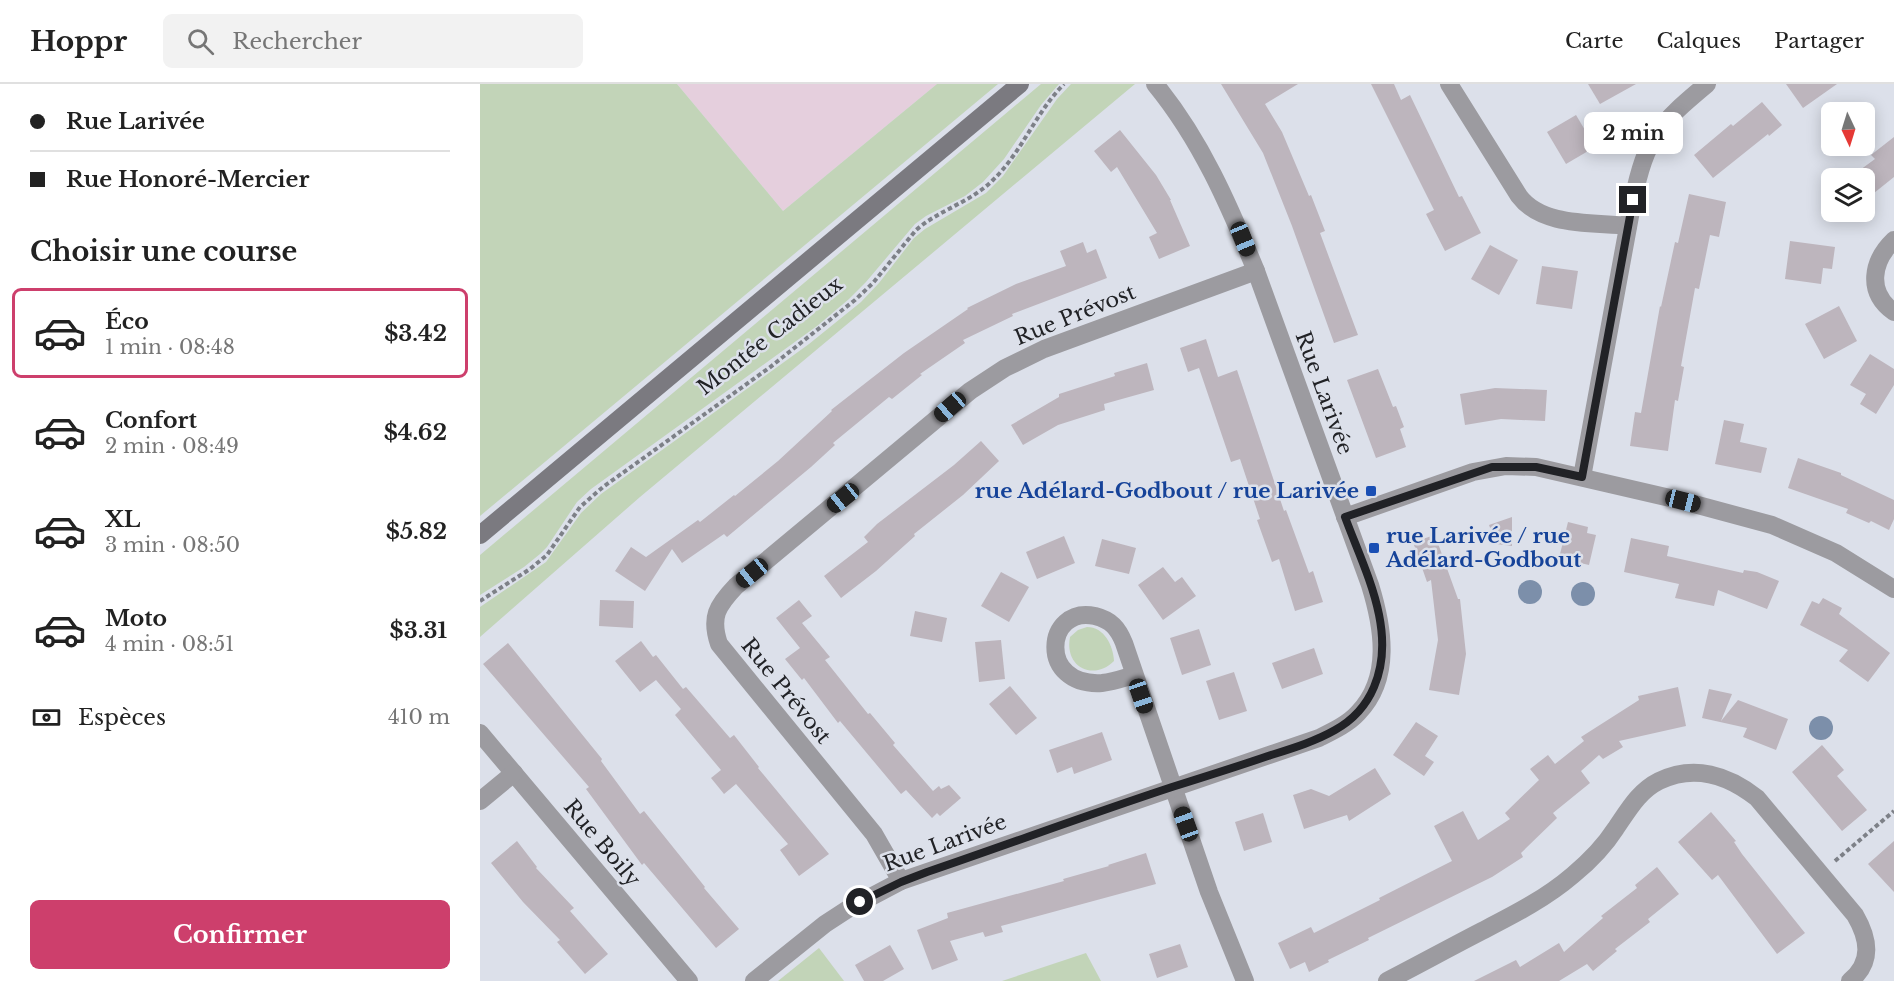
<!DOCTYPE html>
<html lang="fr">
<meta charset="utf-8">
<style>
:root{--surface:#fff;--page:#f2f2f2;--text:#222;--muted:#767676;--line:#e0e0e0;--accent:#cd3f6c}
body{margin:0;font-family:"Libre Baskerville",serif;background:var(--page);color:var(--text);height:100vh;display:flex;flex-direction:column;font-size:22px;white-space:nowrap}
*{box-sizing:border-box;margin:0}
p{font-size:20px;color:var(--muted)}
.icon{flex:none;width:33px;height:33px;fill:none;stroke:currentColor;stroke-width:2;stroke-linecap:round;stroke-linejoin:round}
.map{position:relative;flex:1;overflow:hidden}
.details{display:flex;flex-direction:column;background:var(--surface);width:480px}
.details>*{flex:none}
.hud{display:grid;align-content:center;height:132px;padding:0 30px;background:var(--surface)}
.needle{width:39px;rotate:176deg}
.buttons{position:absolute;left:1341px;top:18px;display:grid;gap:12px}
.buttons a{display:grid;place-items:center;width:54px;height:54px;border-radius:9px;background:var(--surface);box-shadow:0 3px 15px #0003;font-size:30px}
.end{position:absolute;width:27px;height:27px;margin:-14px;border:8px solid #212226;background:#fff;box-shadow:0 0 0 3px #fff}
.from{border-radius:50%}
.bubble{position:absolute;height:42px;border-radius:9px;background:var(--surface);box-shadow:0 3px 15px #0003;font-size:20px;font-weight:800;line-height:42px;text-align:center}
.car{position:absolute;width:18px;height:36px;margin:-18px -9px;border-radius:8px;box-shadow:0 0 4px 2px #0007;background:linear-gradient(#222 24%,#8ab4d8 0 40%,#222 0 76%,#8ab4d8 0 86%,#222 0)}
.hud b{display:flex;align-items:center;gap:21px;height:57px;font-size:22px}
.hud b+b{border-top:2px solid var(--line)}
.hud i{width:15px;height:15px;background:var(--text)}
ul{padding:0;list-style:none}
li{display:flex;align-items:center;gap:18px;height:90px;margin:0 12px 9px;padding:0 18px;border:3px solid transparent;border-radius:9px}
li div{flex:1}
li b{display:block;font-size:22px}
li em{font-style:normal;font-weight:800}
li.current{border-color:var(--accent)}
li>.icon{width:54px;height:54px;stroke-width:1.5}
h2{padding:0 30px;font-size:27px;line-height:72px}
.pay{display:flex;align-items:center;gap:15px;height:66px;padding:0 30px;font-size:22px}
.pay p{margin-inline-start:auto}
.button{display:flex;gap:12px;margin-top:auto;padding:12px 30px}
.button a{flex:1;height:69px;border-radius:9px;background:var(--accent);color:#fff;font-size:24px;font-weight:800;line-height:69px;text-align:center}
header{display:flex;align-items:center;gap:36px;box-sizing:border-box;height:84px;padding:0 30px;background:var(--surface);border-bottom:2px solid var(--line)}
header strong{font-size:28px}
nav{display:flex;gap:33px;margin-inline-start:auto;font-size:21px}
.search{width:420px;height:54px;background:var(--page);display:flex;align-items:center;gap:15px;box-sizing:border-box;padding:0 21px;border-radius:9px;color:var(--muted);font-size:22px}
main{display:flex;flex:1;min-height:0}
.map>svg:first-child{display:block}
</style>
<header>
<strong>Hoppr</strong>
<div class="search"><svg class="icon" aria-label="search" viewBox="0 0 24 24"><circle cx="10" cy="10" r="6"/><path d="M15 15l6 6"/></svg>Rechercher</div>
<nav><a>Carte</a><a>Calques</a><a>Partager</a></nav>
</header>
<main>
<section class="details">
<div class="hud">
<b><i class="from"></i>Rue Larivée</b>
<b><i></i>Rue Honoré-Mercier</b>
</div>
<h2>Choisir une course</h2>
<ul>
<li class="current"><svg class="icon" aria-label="car" viewBox="0 0 24 24"><path d="M5 17H2v-5l4-1 3-4h7l3 4 3 1v5h-3M9 17h6M6 11h13"/><circle cx="7" cy="17" r="2"/><circle cx="17" cy="17" r="2"/></svg><div><b>Éco</b><p>1 min · 08:48</p></div><em>$3.42</em></li>
<li><svg class="icon" aria-label="car" viewBox="0 0 24 24"><path d="M5 17H2v-5l4-1 3-4h7l3 4 3 1v5h-3M9 17h6M6 11h13"/><circle cx="7" cy="17" r="2"/><circle cx="17" cy="17" r="2"/></svg><div><b>Confort</b><p>2 min · 08:49</p></div><em>$4.62</em></li>
<li><svg class="icon" aria-label="car" viewBox="0 0 24 24"><path d="M5 17H2v-5l4-1 3-4h7l3 4 3 1v5h-3M9 17h6M6 11h13"/><circle cx="7" cy="17" r="2"/><circle cx="17" cy="17" r="2"/></svg><div><b>XL</b><p>3 min · 08:50</p></div><em>$5.82</em></li>
<li><svg class="icon" aria-label="car" viewBox="0 0 24 24"><path d="M5 17H2v-5l4-1 3-4h7l3 4 3 1v5h-3M9 17h6M6 11h13"/><circle cx="7" cy="17" r="2"/><circle cx="17" cy="17" r="2"/></svg><div><b>Moto</b><p>4 min · 08:51</p></div><em>$3.31</em></li>
</ul>
<div class="pay"><svg class="icon" aria-label="cash" viewBox="0 0 24 24"><path d="M3 7h18v10H3z"/><circle cx="12" cy="12" r="2"/></svg>Espèces<p>410 m</p></div>
<div class="button"><a>Confirmer</a></div>
</section>
<div class="map">
<svg width="1414" height="897" viewBox="0 0 1414 897">
<rect width="100%" height="100%" fill="#dce0ea"/>
<!-- industrial -->
<path fill="#e5cfdd" d="M197 0H457L303 127Z"/>
<!-- green -->
<g fill="#c2d4b8">
<path d="M0 0H197L303 127 457 0H518L0 432Z"/>
<path d="M561 0H579L561 21 524 75 503 98 485 112 446 132 435 140 386 198 369 215 337 242 111 405 97 418 67 463 60 470 44 483 0 511V471Z"/>
<path d="M591 0H655L160 413 0 553V523L66 478 101 429 121 410 329 260 381 218 399 199 434 154 445 145 506 109 523 92 577 15Z"/>
<path d="M607 543C624 543 633 561 634 577 614 597 584 584 590 553L598 546Z"/>
<path d="M339 864 364 897H298Z"/>
<path d="M606 869 621 897H522Z"/>
</g>
<!-- water -->
<g fill="#7c8faa">
<circle cx="1050" cy="508" r="12"/>
<circle cx="1103" cy="510" r="12"/>
<circle cx="1341" cy="644" r="12"/>
</g>
<!-- building -->
<g fill="#bdb5bd">
<path d="M741 0H818L785 20 802 48 829 112 831 111 845 147 840 149 878 251 854 259 812 142 783 69Z"/>
<path d="M891 0H914L921 16 930 11 979 113 982 112 1001 149 965 167 946 130 954 126Z"/>
<path d="M1108 0H1156L1120 20Z"/>
<path d="M1306 0H1357L1323 24Z"/>
<path d="M1282 18 1302 41 1289 52 1288 50 1233 94 1214 71 1251 40 1253 42Z"/>
<path d="M1096 31 1115 63 1086 80 1067 48Z"/>
<path d="M640 46 676 91 691 116H690L710 162 679 175 669 153 677 149 637 83 631 88 614 67Z"/>
<path d="M1414 53V93L1384 117V94H1369L1395 75 1391 71Z"/>
<path d="M1209 110 1246 118 1239 153 1230 151 1219 205 1215 204 1201 282 1204 283 1198 317 1195 316 1188 367 1150 362 1155 328 1161 329 1180 222 1181 223 1195 158 1198 159Z"/>
<path d="M1310 157 1355 163 1352 185 1343 184 1341 200 1305 195Z"/>
<path d="M603 158 607 169 616 165 627 194 532 230 533 232 483 256 485 259 440 290 442 291 412 315 409 313 353 359 355 361 331 383 247 453 244 450 202 479 192 465 165 507 135 487 151 463 166 473 218 436 220 438 254 411 255 412 298 377 352 327 351 326 424 269 488 225 487 224 536 200 586 182 580 167Z"/>
<path d="M1010 161 1038 176 1019 211 991 195Z"/>
<path d="M1062 182 1098 187 1092 225 1056 220Z"/>
<path d="M1359 222 1377 257 1344 275 1325 240Z"/>
<path d="M726 255 738 293 757 286 804 427 806 426 829 489 833 487 843 518 815 527 799 475 792 478 777 436 780 435 760 375 751 378 719 284 708 288 700 264Z"/>
<path d="M1390 270 1414 285V301L1396 330 1380 320 1386 310 1370 301Z"/>
<path d="M667 279 674 306 624 320 625 326 578 341 543 361 531 341 579 313V310L635 292 634 289Z"/>
<path d="M898 285 913 323 916 322 924 343 920 345 926 363 896 374 867 296Z"/>
<path d="M1015 304 1067 306 1065 337 1021 335 985 341 980 310Z"/>
<path d="M1244 336 1264 340 1260 358 1287 364 1281 389 1235 380Z"/>
<path d="M501 357 519 377 483 411 434 450 435 452 396 487 361 514 344 492 388 458 384 453 397 440 474 381Z"/>
<path d="M1318 374 1361 389V391L1414 416V435L1409 446 1391 437 1389 439 1366 429 1368 425 1308 404Z"/>
<path d="M1032 433V462L1016 460 1009 441Z"/>
<path d="M1088 438 1108 443 1107 449 1116 451 1109 481 1079 474Z"/>
<path d="M955 451 978 515H980L986 570 979 611 949 606 958 556 951 496 947 498 933 458Z"/>
<path d="M584 452 595 479 557 495 546 468Z"/>
<path d="M1151 454 1189 462 1187 472 1263 489 1264 486 1277 488 1299 497 1287 525 1238 506 1234 522 1195 514 1199 500 1144 488Z"/>
<path d="M622 455 656 464 649 490 615 482Z"/>
<path d="M683 483 695 498 702 493 716 512 683 536 658 501Z"/>
<path d="M521 488 549 503 529 538 501 522Z"/>
<path d="M1343 514 1362 524 1359 530 1410 569 1388 598 1359 577 1368 566 1320 541 1332 517 1339 520Z"/>
<path d="M120 516 154 517 153 544 119 542Z"/>
<path d="M319 516 332 532 322 539 350 573 345 576 388 630 390 629 415 659 413 661 453 707 459 702 461 705 469 701 481 714 460 732 457 729 452 734 426 706 421 710 360 637 358 639 324 594 322 596 305 575 320 564 296 534Z"/>
<path d="M435 527 467 534 462 558 430 552Z"/>
<path d="M719 545 731 581 702 591 690 554Z"/>
<path d="M521 556 525 595 499 598 495 558Z"/>
<path d="M161 557 173 573 176 571 203 605 206 603 250 654 254 651 279 683 278 684 349 770 319 792 300 766 308 760 256 700 244 710 231 694 241 686 195 631 201 625 176 596 160 608 135 577Z"/>
<path d="M28 559 122 675 121 677 160 730 164 727 225 803 224 804 259 845 236 864 164 779 162 781 106 705 109 703 3 580Z"/>
<path d="M834 564 843 590 802 605 792 579Z"/>
<path d="M754 588 767 627 739 636 726 597Z"/>
<path d="M530 602 557 634 536 651 509 620Z"/>
<path d="M1198 603 1206 642 1139 657 1143 663 1123 675 1119 671 1101 687 1110 699 1073 729 1077 734 1041 769 1043 773 1012 793 888 854 889 856 848 876 849 878 829 888 825 878 810 885 798 859 831 843 834 849 900 816 899 814 972 777 954 742 983 727 998 756 1030 735 1025 729 1059 696 1050 685 1068 671 1075 680 1104 657 1101 653 1159 616 1158 612Z"/>
<path d="M1229 605 1252 610 1241 637 1258 616 1308 635 1296 666 1263 653 1267 644 1222 634Z"/>
<path d="M936 638 958 652 945 672 954 678 944 692 913 671Z"/>
<path d="M622 648 632 676 594 690 592 683 577 689 569 666Z"/>
<path d="M1342 661 1364 686 1357 692 1387 726 1362 747 1312 688Z"/>
<path d="M895 684 911 710 869 737 867 731 824 745 813 711 831 705 849 712Z"/>
<path d="M1231 728 1256 757 1254 758 1262 770 1325 849 1297 870 1238 791 1232 796 1198 758Z"/>
<path d="M783 729 792 758 764 767 755 738Z"/>
<path d="M37 757 57 783 56 784 94 824 90 827 128 870 105 890 77 858 80 856 43 818 11 779Z"/>
<path d="M1414 757V808L1388 780Z"/>
<path d="M666 769 676 800 521 842 523 848 505 853 503 848 470 857 478 876 452 886 437 846 468 834 467 829 584 797 583 795 629 782 628 781Z"/>
<path d="M1177 783 1199 810 1168 835 1170 838 1135 865 1137 867 1113 887 1107 880 1079 897H994L1036 876 1040 883 1079 859 1084 868 1123 834 1121 832 1157 804 1155 801Z"/>
<path d="M700 860 708 883 677 894 669 870Z"/>
<path d="M410 861 424 885 403 897H384L375 881Z"/>
</g>
<g fill="none" stroke-linecap="round" stroke-linejoin="round">
<!-- path -->
<g stroke="#7d8087" stroke-width="4" stroke-dasharray="4.5 3" stroke-linecap="butt">
<path d="M0 517 50 485 67 471 100 423 123 403 289 284 375 216 393 199 436 146C459 126 491 118 513 96 542 68 556 28 584 0"/>
<path d="M1355 777 1414 727"/>
</g>
<!-- street -->
<g stroke="#9c9ba0" stroke-width="18">
<path d="M969 0 1039 112C1062 143 1113 138 1148 142"/>
<path d="M1414 156C1392 177 1386 208 1414 228"/>
<path d="M1102 393 1153 116C1166 53 1179 40 1227 0"/>
<path d="M865 433 993 388 1026 382 1056 383 1203 417 1292 441 1356 469 1414 505"/>
<path d="M654 591C644 594 633 598 622 599 557 603 565 521 615 532 631 536 638 544 644 559L729 808 765 897"/>
<path d="M0 649 209 897"/>
<path d="M0 717 34 689"/>
<path d="M421 797 394 750 239 560C230 533 237 522 256 502L490 307 525 284 564 265 776 187"/>
<path d="M274 897 345 840 368 825 421 797 839 654C853 647 868 640 878 629 912 594 903 543 890 501L776 187C749 121 721 56 675 0"/>
<path d="M907 897C938 881 969 864 1000 848 1033 831 1065 815 1093 791 1110 777 1125 761 1136 744 1149 725 1159 707 1179 697 1214 680 1248 691 1277 714L1375 831C1389 855 1393 878 1370 897"/>
</g>
<!-- secondary -->
<path stroke="#7b7a80" stroke-width="18" d="M0 451 540 0"/>
</g>
<g fill="none" stroke-linecap="round" stroke-linejoin="round">
<!-- route -->
<path stroke="#212226" stroke-width="8" d="M380 818 421 798 447 788C529 760 610 730 692 703 724 693 756 683 788 672 810 665 834 658 855 646 873 636 886 622 894 603 918 547 884 485 865 433L1012 383H1056L1102 393 1153 116"/>
</g>
<!-- markers -->
<g fill="#1a4fb4" stroke="#dce0ea" stroke-width="2">
<rect x="885" y="401" width="12" height="12" rx="3"/>
<rect x="888" y="458" width="12" height="12" rx="3"/>
</g>
<g text-anchor="middle" stroke-width="5" stroke-linejoin="round" paint-order="stroke">
<!-- street labels -->
<g font-size="21" fill="#212226" stroke="#dce0ea">
<text transform="translate(595 231) rotate(-22)" y="7">Rue Prévost</text>
<text transform="translate(290 252) rotate(-38)" y="7">Montée Cadieux</text>
<text transform="translate(844 309) rotate(70)" y="7">Rue Larivée</text>
<text transform="translate(306 607) rotate(51)" y="7">Rue Prévost</text>
<text transform="translate(122 759) rotate(50)" y="7">Rue Boily</text>
<text transform="translate(465 759) rotate(-20)" y="7">Rue Larivée</text>
</g>
<!-- transit labels -->
<g font-size="21" font-weight="bold" fill="#164399" stroke="#dce0ea" text-anchor="end">
<text x="879" y="414">rue Adélard-Godbout / rue Larivée</text>
<text x="906" y="459" text-anchor="start">rue Larivée / rue<tspan x="906" dy="24">Adélard-Godbout</tspan></text>
</g>
</g>
</svg>
<div class="buttons">
<a><svg class="needle" viewBox="-14 -14 28 28"><path d="M0-13l5 13h-10z" fill="#e53935"/><path d="M0 13l5-13h-10z" fill="#767676"/></svg></a>
<a><svg class="icon" aria-label="layers" viewBox="0 0 24 24"><path d="M12 4l9 5-9 5-9-5zM3 14l9 5 9-5"/></svg></a>
</div>
<i class="end from" style="left:380px;top:818px"></i>
<i class="end" style="left:1153px;top:116px"></i>
<div class="bubble" style="left:1104px;top:28px;width:99px">2 min</div>
<i class="car" style="left:763px;top:155px;rotate:158deg"></i>
<i class="car" style="left:470px;top:323px;rotate:229deg"></i>
<i class="car" style="left:363px;top:414px;rotate:231deg"></i>
<i class="car" style="left:1203px;top:417px;rotate:104deg"></i>
<i class="car" style="left:272px;top:489px;rotate:231deg"></i>
<i class="car" style="left:661px;top:612px;rotate:161deg"></i>
<i class="car" style="left:706px;top:740px;rotate:340deg"></i>
</div>
</main>
